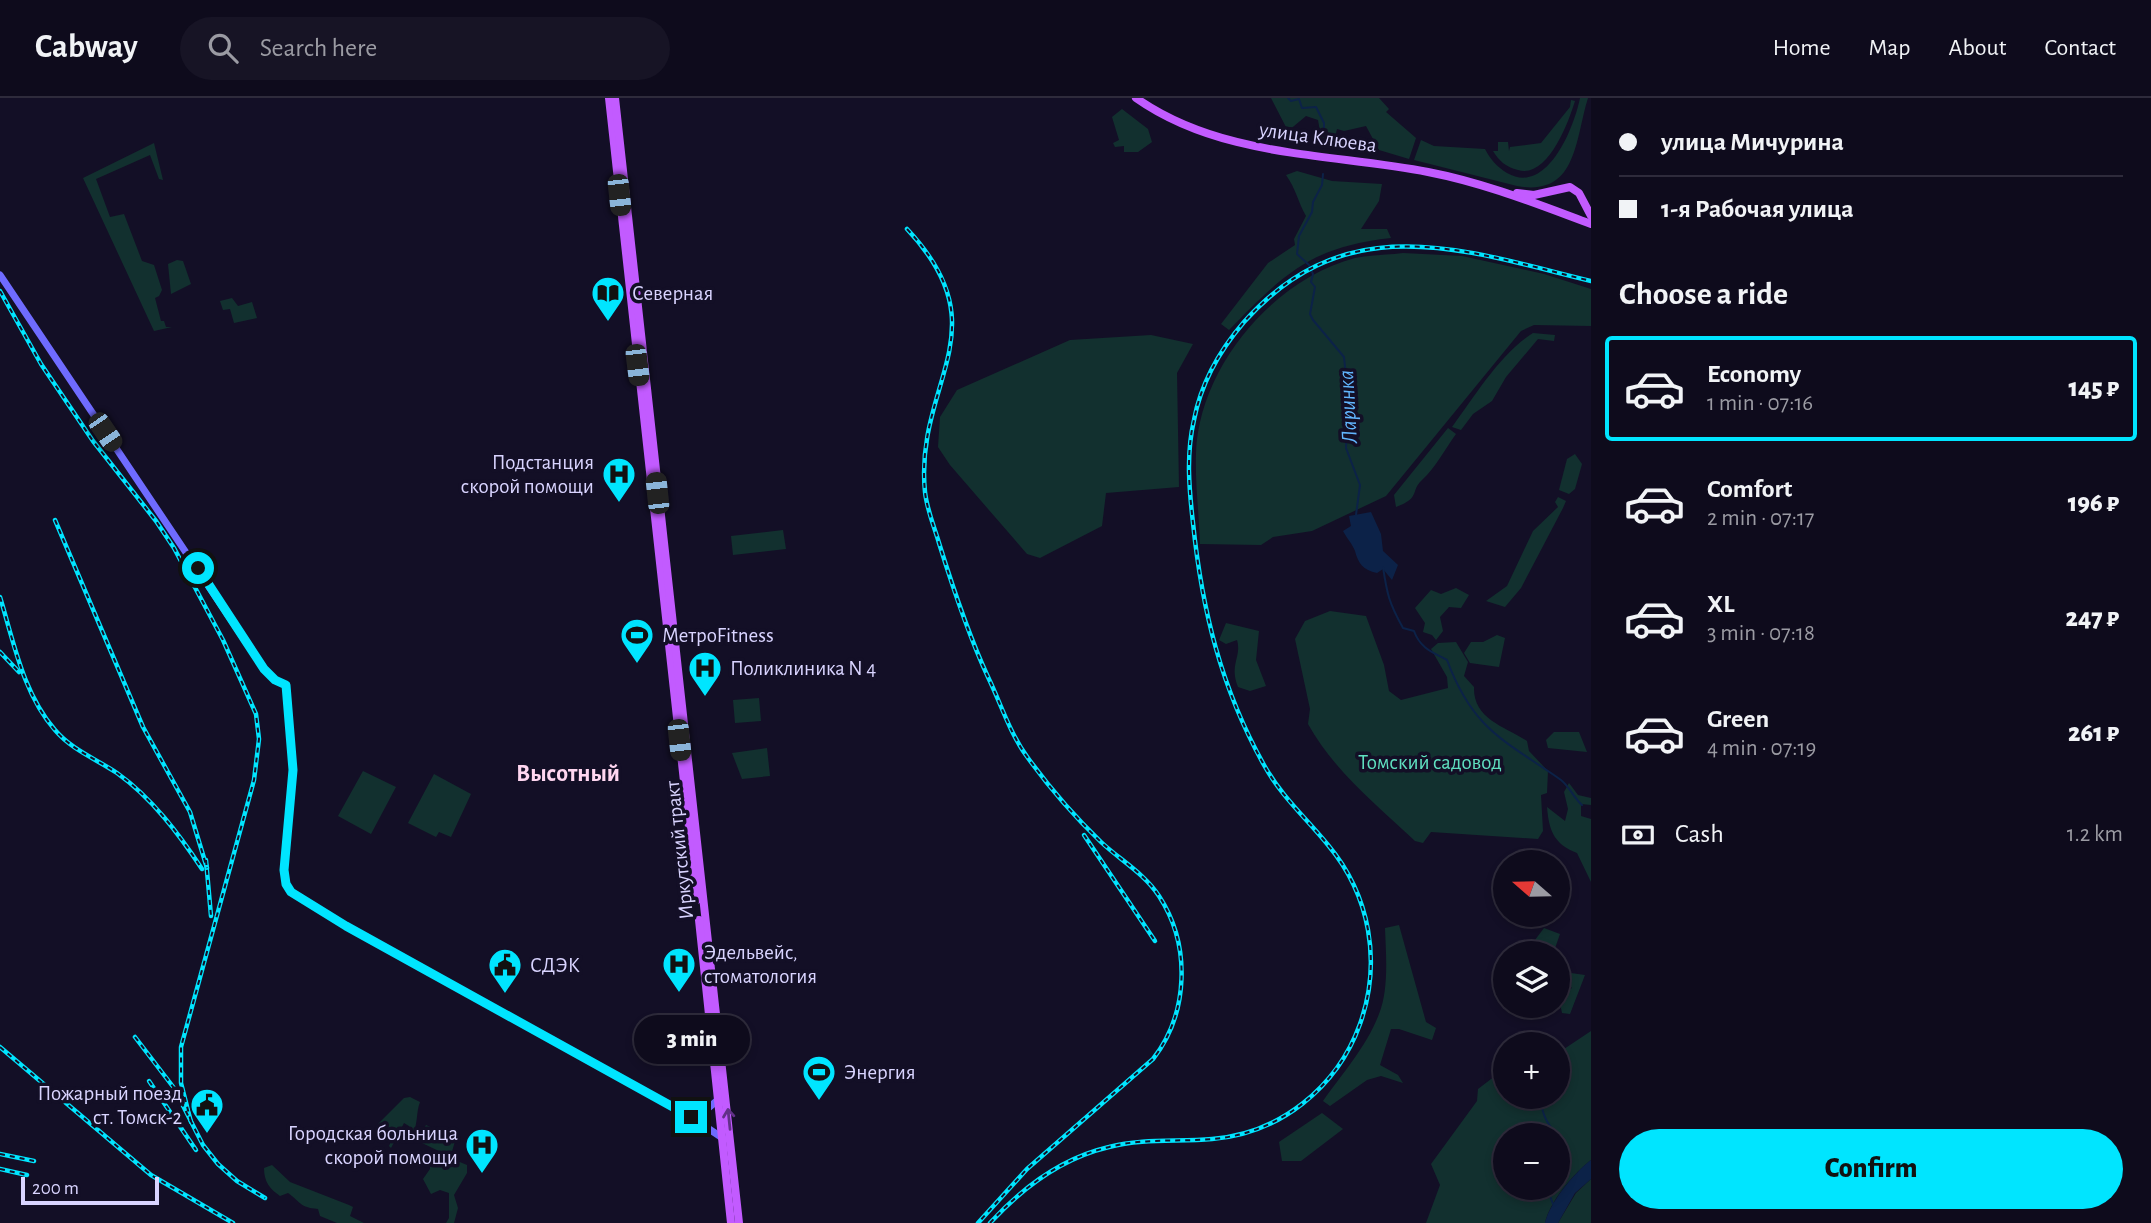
<!DOCTYPE html>
<meta charset="utf-8">
<style>
:root{--surface:#0e0b1c;--page:#171425;--text:#f1f3f6;--muted:#9b9ba3;--line:#2e2b3b;--accent:#00e5ff}
body{margin:0;font-family:"Alegreya Sans",sans-serif;background:var(--page);color:var(--text);height:100vh;display:flex;flex-direction:column;font-size:26px;white-space:nowrap}
*{box-sizing:border-box;margin:0}
p{font-size:23px;color:var(--muted)}
.icon{flex:none;width:38px;height:38px;fill:none;stroke:currentColor;stroke-width:2;stroke-linecap:round;stroke-linejoin:round}
.map{position:relative;flex:1;overflow:hidden}
.side{display:flex;flex-direction:column;background:var(--surface);width:560px}
.side>*{flex:none}
.guide{display:grid;align-content:center;height:154px;padding:0 28px;background:var(--surface)}
.needle{width:46px;rotate:290deg}
.fabs{position:absolute;left:1493px;top:752px;display:grid;gap:14px}
.fabs a{display:grid;place-items:center;width:77px;height:77px;border-radius:50%;background:var(--surface);box-shadow:0 4px 10px #0003,0 0 0 2px var(--line);font-size:35px}
.scale{position:absolute;left:21px;bottom:18px;width:138px;box-sizing:border-box;padding-left:7px;border:4px solid #d9d4ff;border-top:0;font-size:19px;line-height:24px;white-space:nowrap;color:#d9d4ff;-webkit-text-stroke:5px #130f26;paint-order:stroke}
.end{position:absolute;width:32px;height:32px;margin:-16px;border:9px solid #00e5ff;background:#111;box-shadow:0 0 0 4px #111}
.from{border-radius:50%}
.bubble{position:absolute;height:49px;border-radius:24px;background:var(--surface);box-shadow:0 4px 10px #0003,0 0 0 2px var(--line);font-size:23px;font-weight:800;line-height:49px;text-align:center}
.car{position:absolute;width:21px;height:42px;margin:-21px -10px;border-radius:9px;box-shadow:0 0 5px 2px #0007;background:linear-gradient(#222 24%,#8ab4d8 0 40%,#222 0 76%,#8ab4d8 0 86%,#222 0)}
.guide b{display:flex;align-items:center;gap:24px;height:66px;font-size:26px}
.guide b+b{border-top:2px solid var(--line)}
.guide i{width:18px;height:18px;background:var(--text)}
ul{padding:0;list-style:none}
li{display:flex;align-items:center;gap:21px;height:105px;margin:0 14px 10px;padding:0 14px;border:4px solid transparent;border-radius:7px}
li div{flex:1}
li b{display:block;font-size:26px}
li em{font-style:normal;font-weight:800}
li.on{border-color:var(--accent)}
li>.icon{width:63px;height:63px;stroke-width:1.5}
h2{padding:0 28px;font-size:32px;line-height:84px}
.pay{display:flex;align-items:center;gap:18px;height:77px;padding:0 28px;font-size:26px}
.pay p{margin-inline-start:auto}
.cta{display:flex;gap:14px;margin-top:auto;padding:14px 28px}
.cta a{flex:1;height:80px;border-radius:42px;background:var(--accent);color:#111;font-size:28px;font-weight:800;line-height:80px;text-align:center}
header{display:flex;align-items:center;gap:42px;box-sizing:border-box;height:98px;padding:0 35px;background:var(--surface);border-bottom:2px solid var(--line)}
header strong{font-size:33px}
nav{display:flex;gap:38px;margin-inline-start:auto;font-size:24px}
.search{width:490px;height:63px;background:var(--page);display:flex;align-items:center;gap:18px;box-sizing:border-box;padding:0 24px;border-radius:38px;color:var(--muted);font-size:26px}
main{display:flex;flex:1;min-height:0}
.map>svg:first-child{display:block}
</style>
<header>
<strong>Cabway</strong>
<div class="search"><svg class="icon" aria-label="search" viewBox="0 0 24 24"><circle cx="10" cy="10" r="6"/><path d="M15 15l6 6"/></svg>Search here</div>
<nav><a>Home</a><a>Map</a><a>About</a><a>Contact</a></nav>
</header>
<main>
<div class="map">
<svg width="1591" height="1125" viewBox="0 0 1591 1125">
<rect width="100%" height="100%" fill="#130f26"/>
<!-- green -->
<g fill="#12302f" fill-rule="evenodd">
<path d="M1271 0H1379L1389 11 1386 14 1416 40 1409 61 1379 52 1366 28 1344 33 1337 31 1335 39 1327 42 1321 39 1318 22 1306 18 1288 33Z"/>
<path d="M1580 0H1588C1575 42 1577 99 1517 88L1414 62 1421 42 1434 48 1485 51C1491 62 1496 68 1507 75 1547 98 1574 30 1580 0Z"/>
<path d="M1571 2 1575 3C1568 26 1547 81 1518 72 1506 69 1499 63 1493 53H1498V44H1508L1509 53 1510 49 1541 45 1570 9Z"/>
<path d="M1122 11 1148 31 1152 44 1138 54H1124V48L1115 49 1113 45 1119 42 1112 19Z"/>
<path d="M154 45 163 82 159 81 150 57 96 81 110 119 124 116 142 163 154 167 162 192 159 198 155 200 161 223H164L166 229H172L154 233 83 80Z"/>
<path d="M1297 73 1332 83 1382 86 1379 103 1361 131H1387L1391 140C1310 149 1284 176 1229 232L1221 226 1268 165 1295 147 1294 141 1306 118C1298 104 1296 91 1286 77Z"/>
<path d="M1403 155 1462 158 1544 176 1591 191V228L1534 227 1521 233 1386 398 1312 433 1273 439 1261 447 1200 446C1199 416 1195 385 1196 355 1199 270 1272 182 1355 160 1370 157 1387 157 1403 155Z"/>
<path d="M177 162 183 163 191 186 171 196 168 166Z"/>
<path d="M232 200 238 208 252 204 257 220 234 225 230 211 223 212 220 203Z"/>
<path d="M1533 235 1555 237 1554 243 1538 241 1506 279 1492 303 1473 316 1461 332 1452 329C1475 298 1500 256 1533 235Z"/>
<path d="M1151 237 1193 246 1177 275 1179 389 1106 395 1102 428 1040 460 1027 456 950 367 938 349 940 319 957 292 1070 242Z"/>
<path d="M1448 330 1456 336C1445 351 1436 369 1422 382 1410 393 1421 400 1396 409L1394 397 1398 392Z"/>
<path d="M1575 356 1582 366 1575 391 1569 396 1559 392 1567 361Z"/>
<path d="M1558 399 1566 403 1563 410 1521 490 1505 509 1486 503 1507 488 1533 433 1558 409 1555 404Z"/>
<path d="M783 432 786 451 733 457 731 438Z"/>
<path d="M1456 490 1469 497 1461 510 1449 509 1440 519 1443 533 1436 542 1432 537 1423 534 1425 525 1415 510 1431 492 1441 496Z"/>
<path d="M1330 513 1366 518 1384 567 1389 593 1401 602 1448 590 1447 579 1431 551 1438 545 1456 544 1468 564 1464 578 1474 589C1473 621 1504 628 1527 643L1529 653 1548 673 1547 695 1541 697 1543 733 1538 741 1431 734 1423 745 1415 743C1377 707 1334 673 1308 626L1310 611 1295 541 1305 523Z"/>
<path d="M1226 525 1259 533 1256 562 1266 588 1250 593 1238 589C1229 566 1242 559 1237 542L1226 546 1219 542Z"/>
<path d="M1497 537 1505 540 1499 569 1470 565 1464 555 1471 544H1483Z"/>
<path d="M759 600 761 623 735 625 733 602Z"/>
<path d="M1554 634H1579L1587 654 1548 650 1546 642Z"/>
<path d="M767 650 770 678 742 681 732 655Z"/>
<path d="M363 673 396 689 371 736 338 718Z"/>
<path d="M434 676 471 696 451 739 439 734 436 739 408 725Z"/>
<path d="M1569 685 1578 697 1591 700V707L1581 706V718L1591 721V784L1577 755C1554 746 1549 733 1547 709L1565 723 1568 711 1564 694Z"/>
<path d="M1399 827 1426 924 1436 930 1432 942 1399 931H1391L1380 967 1398 977 1403 985 1381 978 1367 982 1330 1008 1323 1003C1342 976 1367 948 1379 916 1389 891 1386 857 1385 830Z"/>
<path d="M1544 830 1560 836 1553 856H1532L1535 842Z"/>
<path d="M1564 874 1585 877 1570 916 1562 915 1560 905 1558 903V890L1567 893 1572 890 1561 879Z"/>
<path d="M1591 933V1062C1573 1076 1550 1103 1545 1125H1426L1440 1087 1431 1066 1477 1003 1478 991 1495 978 1505 955V999H1558V955ZM1505 1038H1558V1090H1505Z"/>
<path d="M410 999 420 1004C416 1014 418 1026 413 1035H410L409 1028 404 1025 391 1050 389 1048 395 1035 383 1029 381 1033 376 1030 378 1026 404 1000Z"/>
<path d="M1322 1015 1343 1031 1301 1063H1282L1279 1044Z"/>
<path d="M426 1027 456 1040 450 1060 467 1067V1075L454 1097 458 1110 454 1125H446L449 1120V1095L440 1092 431 1096 423 1081 430 1071V1065L433 1062 440 1063 443 1055 422 1045 419 1038Z"/>
<path d="M272 1067 290 1084 349 1107 353 1109 350 1118 364 1125H337L320 1118 318 1111C299 1109 302 1105 288 1095L280 1098C270 1091 264 1084 264 1070Z"/>
<path d="M1591 1081V1125H1558L1576 1095Z"/>
</g>
<!-- water -->
<g fill="#0c2248">
<path d="M1371 414 1381 436 1383 453 1398 467 1392 482 1383 471 1377 475C1363 472 1358 465 1355 453 1353 447 1346 439 1343 433L1351 428 1349 418Z"/>
<path d="M1591 1062V1081L1575 1095 1558 1125H1545C1550 1104 1574 1075 1591 1062Z"/>
</g>
<g fill="none" stroke-linecap="round" stroke-linejoin="round">
<!-- stream -->
<g stroke="#0c2248" stroke-width="2">
<path d="M1288 0 1291 3 1299 1 1302 10 1316 9 1324 25V35"/>
<path d="M1323 76 1322 87 1313 104 1312 114 1299 138 1297 156 1309 167 1313 176 1311 184 1315 189 1310 216 1313 222 1344 259 1348 298 1346 350 1360 387 1356 417"/>
<path d="M1383 469C1387 496 1389 505 1403 530L1414 533C1420 550 1432 554 1447 562 1473 632 1504 642 1561 682 1569 688 1574 700 1582 707"/>
<path d="M1543 999C1539 1010 1546 1024 1554 1033L1551 1038"/>
<path d="M1547 1090 1553 1106"/>
</g>
<!-- secondary -->
<g stroke="#6f6bff" stroke-width="7">
<path d="M0 177 264 571 275 582 286 587 293 672 284 772 286 786 291 794 351 831 691 1019 724 1041"/>
<path d="M691 1019 700 1017 719 1001"/>
</g>
<!-- primary -->
<g stroke="#c25bff" stroke-width="8">
<path d="M609 0 697 802"/>
<path d="M615 0 739 1125"/>
<path d="M1136 0C1221 60 1330 55 1428 74 1485 85 1537 106 1591 126"/>
<path d="M1517 95 1534 97 1570 89 1579 95 1591 118"/>
<path d="M699 822 731 1125"/>
</g>
<defs>
<g id="rail">
<path d="M907 131C1003 233 914 284 925 394 927 412 934 428 939 445 953 490 968 536 988 579 1001 606 1010 636 1028 660 1049 689 1075 719 1101 744 1120 762 1144 775 1159 798 1191 847 1189 915 1153 961L1027 1071 978 1125"/>
<path d="M0 193 41 266 93 343 156 423 174 450 223 542 256 616 259 641 254 682 181 949V985L191 1024"/>
<path d="M55 422 143 629 190 714 207 770"/>
<path d="M0 499C14 545 23 595 55 632 72 652 96 661 117 675 152 700 179 736 202 771"/>
<path d="M0 554 19 574"/>
<path d="M1084 737 1155 843"/>
<path d="M206 762 211 818"/>
<path d="M135 939 174 990 203 1047 218 1066 237 1083 265 1100"/>
<path d="M0 949 151 1077 233 1125"/>
<path d="M149 983 196 1052"/>
<path d="M0 1056 34 1063"/>
<path d="M0 1071 27 1077"/>
<path d="M990 1125C1022 1090 1062 1060 1109 1049 1143 1040 1177 1044 1212 1041 1279 1036 1337 990 1360 926 1382 864 1370 797 1328 747 1306 720 1281 698 1264 667 1221 590 1202 512 1193 425 1189 390 1186 356 1194 322 1201 285 1220 252 1244 224 1348 108 1463 152 1591 183"/>
</g>
</defs>
<!-- rail casing -->
<use href="#rail" stroke="#00e5ff" stroke-width="4.5"/>
<!-- rail -->
<use href="#rail" stroke="#130f26" stroke-width="2" stroke-dasharray="5" stroke-linecap="butt"/>
</g>
<!-- one-way arrows -->
<defs><path id="oneway-shaft" d="M-6 0H5M1.5-3L5.5 0L1.5 3" fill="none" stroke-width="1.6" stroke-linecap="round" stroke-linejoin="round" transform="scale(1.75)"/></defs>
<use stroke="#623188" href="#oneway-shaft" transform="translate(729 1021) rotate(-96)"/>
<g fill="none" stroke-linecap="round" stroke-linejoin="round">
<!-- route -->
<path stroke="#00e5ff" stroke-width="9" d="M198 470 264 571 275 582 286 587 293 672 284 772 286 786 291 794 346 828 691 1019"/>
</g>
<!-- icons -->
<defs>
<symbol id="library-pin" viewBox="-11 -11 22 30"><path d="M0 17L-7.5 6A9.5 9.5 0 1 1 7.5 6Z" fill="#00e5ff" stroke="#130f26"/><path d="M-6-4Q-3-5.5-.7-3.5V5Q-3 3-6 4ZM6-4Q3-5.5 .7-3.5V5Q3 3 6 4Z" fill="#111"/></symbol>
<symbol id="hospital-pin" viewBox="-11 -11 22 30"><path d="M0 17L-7.5 6A9.5 9.5 0 1 1 7.5 6Z" fill="#00e5ff" stroke="#130f26"/><path d="M-5-5h3v3.5h4V-5h3V5h-3V1.5h-4V5h-3Z" fill="#111"/></symbol>
<symbol id="stadium-pin" viewBox="-11 -11 22 30"><path d="M0 17L-7.5 6A9.5 9.5 0 1 1 7.5 6Z" fill="#00e5ff" stroke="#130f26"/><path d="M0-5a6.5 5 0 1 0 0 10a6.5 5 0 1 0 0-10ZM-3.5-1.8h7v3.6h-7Z" fill="#111"/></symbol>
<symbol id="civic-pin" viewBox="-11 -11 22 30"><path d="M0 17L-7.5 6A9.5 9.5 0 1 1 7.5 6Z" fill="#00e5ff" stroke="#130f26"/><path d="M-.6-6.5H3V-4.5H.6V-3L4-1V1h2V6H-6V1h2V-1L-.6-3ZM-1.2 2.5V6h2.4V2.5Z" fill="#111"/></symbol>
</defs>
<g fill-rule="evenodd">
<use href="#library-pin" x="589" y="176" width="38" height="52"/>
<use href="#hospital-pin" x="600" y="357" width="38" height="52"/>
<use href="#stadium-pin" x="618" y="518" width="38" height="52"/>
<use href="#hospital-pin" x="686" y="551" width="38" height="52"/>
<use href="#hospital-pin" x="660" y="847" width="38" height="52"/>
<use href="#civic-pin" x="486" y="848" width="38" height="52"/>
<use href="#stadium-pin" x="800" y="955" width="38" height="52"/>
<use href="#civic-pin" x="188" y="988" width="38" height="52"/>
<use href="#hospital-pin" x="463" y="1028" width="38" height="52"/>
</g>
<g text-anchor="middle" stroke-width="7" stroke-linejoin="round" paint-order="stroke">
<!-- street labels -->
<g font-size="21" fill="#d9d4ff" stroke="#130f26">
<text transform="translate(1318 39) rotate(8)" y="7">улица Клюева</text>
<text transform="translate(679 752) rotate(-96)" y="7">Иркутский тракт</text>
</g>
<!-- poi labels -->
<g font-size="21" fill="#d9d4ff" stroke="#130f26" text-anchor="start">
<text x="632" y="202">Северная</text>
<text x="594" y="371" text-anchor="end">Подстанция<tspan x="594" dy="24">скорой помощи</tspan></text>
<text x="662" y="544">МетроFitness</text>
<text x="730" y="577">Поликлиника N 4</text>
<text x="704" y="861">Эдельвейс,<tspan x="704" dy="24">стоматология</tspan></text>
<text x="530" y="874">СДЭК</text>
<text x="844" y="981">Энергия</text>
<text x="182" y="1002" text-anchor="end">Пожарный поезд<tspan x="182" dy="24">ст. Томск-2</tspan></text>
<text x="458" y="1042" text-anchor="end">Городская больница<tspan x="458" dy="24">скорой помощи</tspan></text>
</g>
<!-- park labels -->
<g font-size="21" fill="#5fe0c0" stroke="#130f26">
<text x="1430" y="671">Томский садовод</text>
</g>
<!-- water labels -->
<g font-size="23" font-style="italic" fill="#62b6ff" stroke="#130f26">
<text transform="translate(1347 309) rotate(-93)" y="8">Ларинка</text>
</g>
<!-- quarter labels -->
<g font-size="24" font-weight="bold" fill="#ffd6f0" stroke="#130f26">
<text x="568" y="683">Высотный</text>
</g>
</g>
</svg>
<div class="fabs">
<a><svg class="needle" viewBox="-14 -14 28 28"><path d="M0-13l5 13h-10z" fill="#e53935"/><path d="M0 13l5-13h-10z" fill="#9b9ba3"/></svg></a>
<a><svg class="icon" aria-label="layers" viewBox="0 0 24 24"><path d="M12 4l9 5-9 5-9-5zM3 14l9 5 9-5"/></svg></a>
<a>+</a>
<a>−</a>
</div>
<div class="scale">200 m</div>
<i class="end from" style="left:198px;top:470px"></i>
<i class="end" style="left:691px;top:1019px"></i>
<div class="bubble" style="left:634px;top:917px;width:116px">3 min</div>
<i class="car" style="left:619px;top:97px;rotate:174deg"></i>
<i class="car" style="left:637px;top:267px;rotate:173deg"></i>
<i class="car" style="left:105px;top:334px;rotate:146deg"></i>
<i class="car" style="left:657px;top:395px;rotate:354deg"></i>
<i class="car" style="left:679px;top:642px;rotate:174deg"></i>
</div>
<section class="side">
<div class="guide">
<b><i class="from"></i>улица Мичурина</b>
<b><i></i>1-я Рабочая улица</b>
</div>
<h2>Choose a ride</h2>
<ul>
<li class="on"><svg class="icon" aria-label="car" viewBox="0 0 24 24"><path d="M5 17H2v-5l4-1 3-4h7l3 4 3 1v5h-3M9 17h6M6 11h13"/><circle cx="7" cy="17" r="2"/><circle cx="17" cy="17" r="2"/></svg><div><b>Economy</b><p>1 min · 07:16</p></div><em>145 ₽</em></li>
<li><svg class="icon" aria-label="car" viewBox="0 0 24 24"><path d="M5 17H2v-5l4-1 3-4h7l3 4 3 1v5h-3M9 17h6M6 11h13"/><circle cx="7" cy="17" r="2"/><circle cx="17" cy="17" r="2"/></svg><div><b>Comfort</b><p>2 min · 07:17</p></div><em>196 ₽</em></li>
<li><svg class="icon" aria-label="car" viewBox="0 0 24 24"><path d="M5 17H2v-5l4-1 3-4h7l3 4 3 1v5h-3M9 17h6M6 11h13"/><circle cx="7" cy="17" r="2"/><circle cx="17" cy="17" r="2"/></svg><div><b>XL</b><p>3 min · 07:18</p></div><em>247 ₽</em></li>
<li><svg class="icon" aria-label="car" viewBox="0 0 24 24"><path d="M5 17H2v-5l4-1 3-4h7l3 4 3 1v5h-3M9 17h6M6 11h13"/><circle cx="7" cy="17" r="2"/><circle cx="17" cy="17" r="2"/></svg><div><b>Green</b><p>4 min · 07:19</p></div><em>261 ₽</em></li>
</ul>
<div class="pay"><svg class="icon" aria-label="cash" viewBox="0 0 24 24"><path d="M3 7h18v10H3z"/><circle cx="12" cy="12" r="2"/></svg>Cash<p>1.2 km</p></div>
<div class="cta"><a>Confirm</a></div>
</section>
</main>
